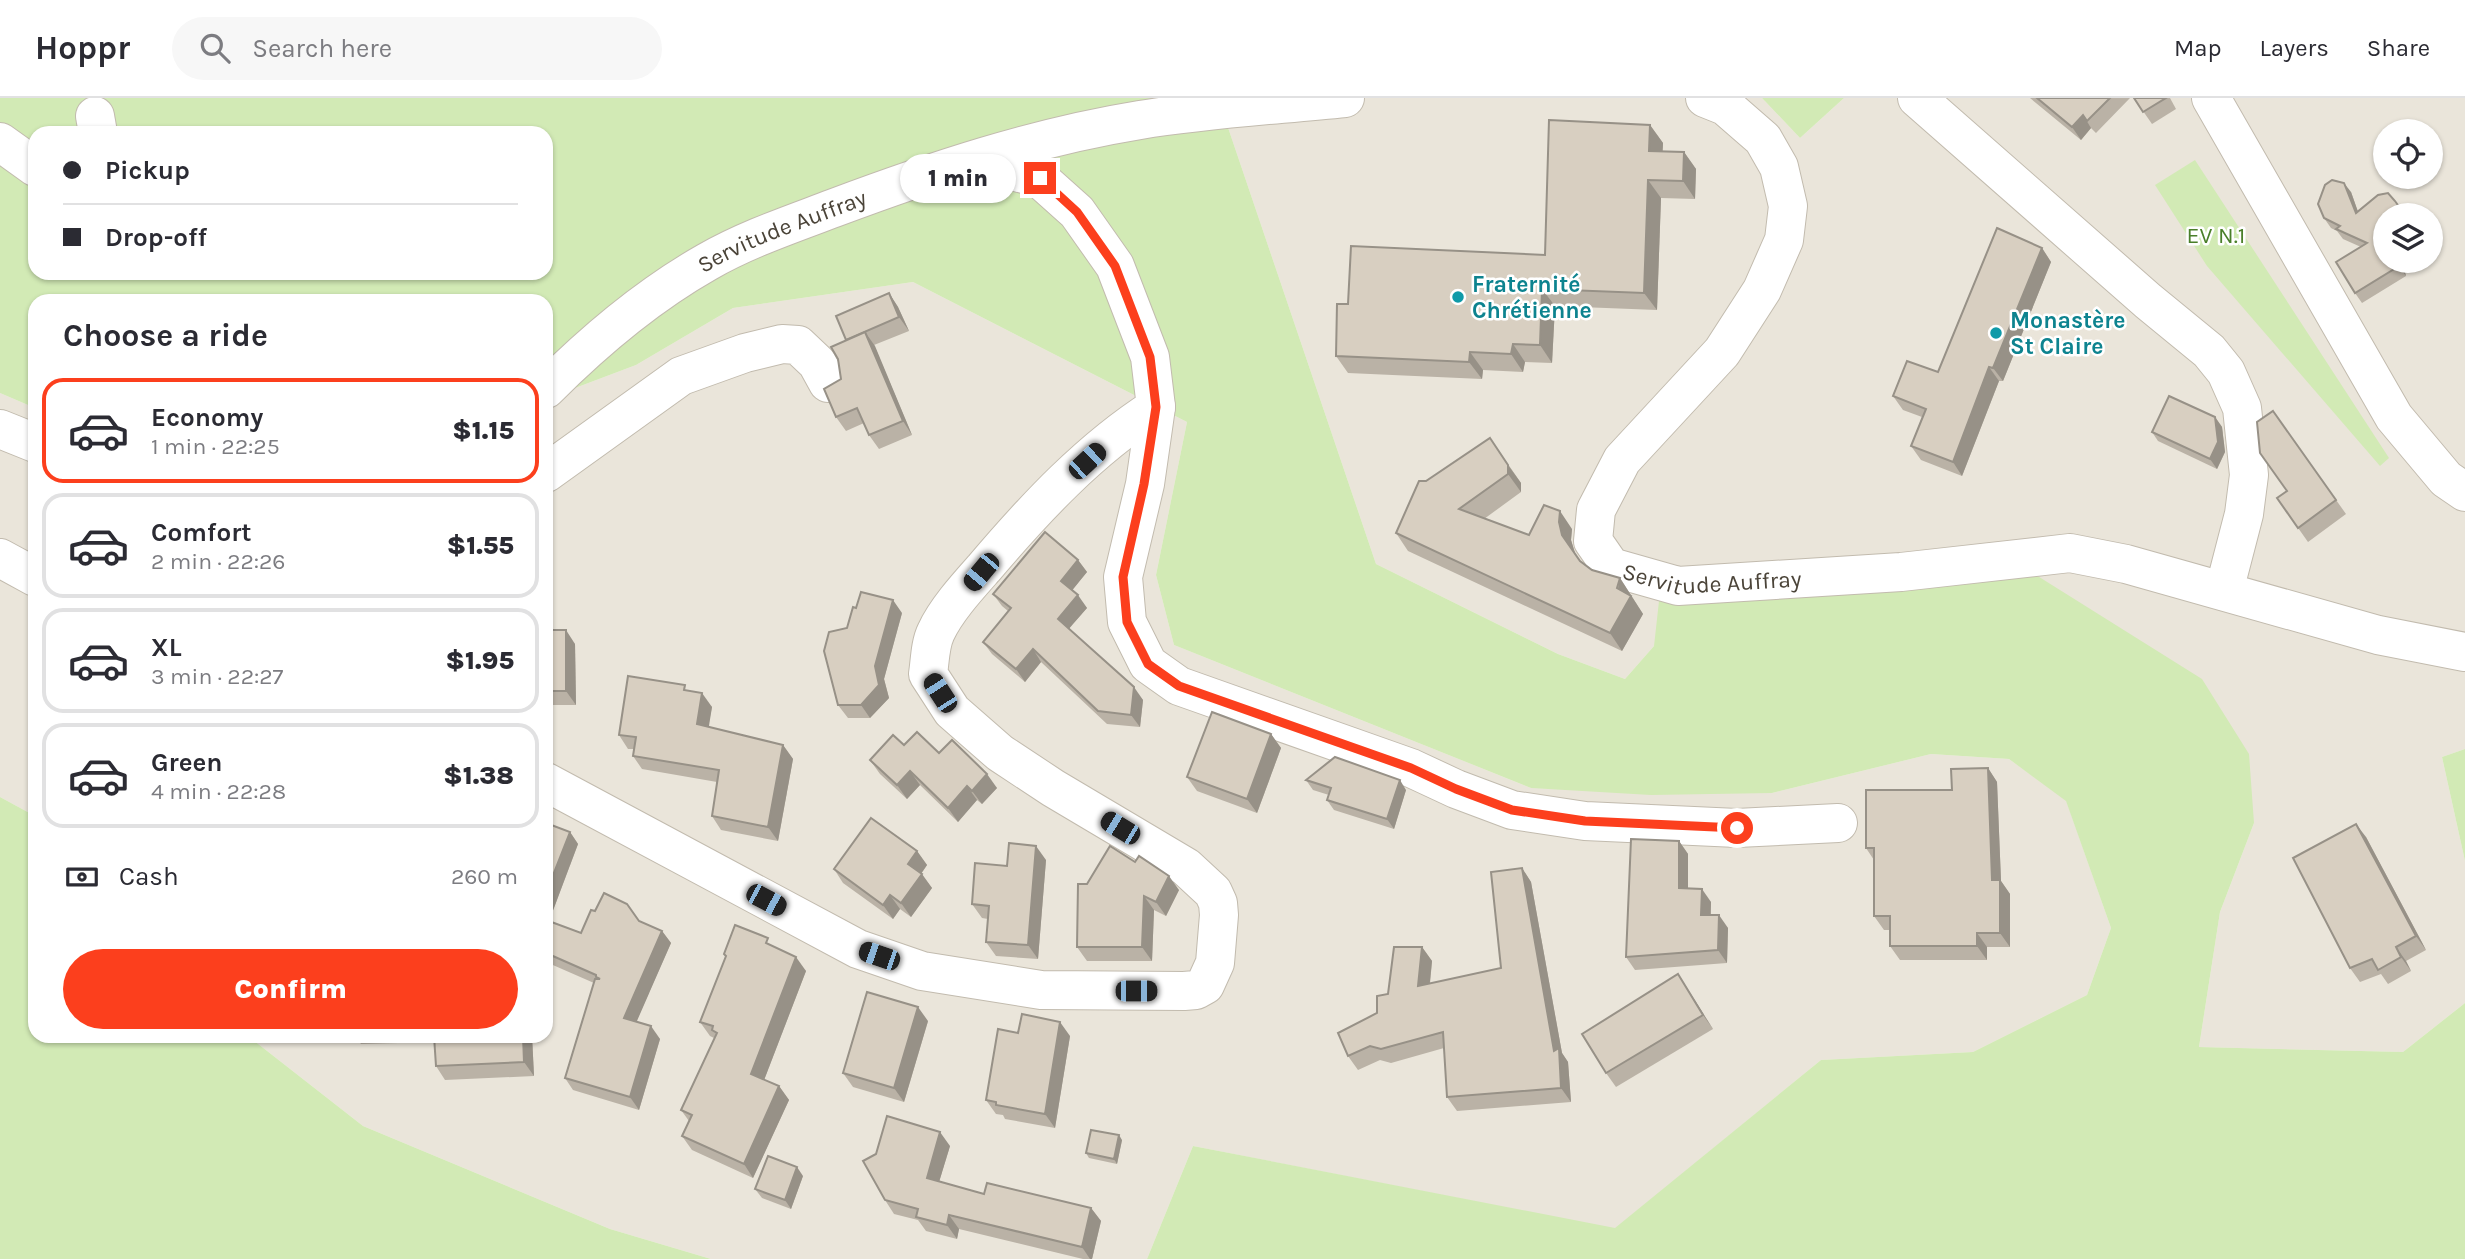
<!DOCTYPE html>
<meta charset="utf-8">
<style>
:root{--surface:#fff;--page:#f7f7f7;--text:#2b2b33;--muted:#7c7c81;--line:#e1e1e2;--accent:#fc3f1d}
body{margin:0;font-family:Karla,sans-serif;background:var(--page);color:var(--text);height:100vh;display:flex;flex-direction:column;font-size:26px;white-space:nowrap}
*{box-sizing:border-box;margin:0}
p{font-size:23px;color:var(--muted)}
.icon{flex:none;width:38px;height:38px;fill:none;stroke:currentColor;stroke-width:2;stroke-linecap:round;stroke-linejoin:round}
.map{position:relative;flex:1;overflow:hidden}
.drawer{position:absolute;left:28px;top:196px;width:525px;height:749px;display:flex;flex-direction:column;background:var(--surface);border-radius:21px;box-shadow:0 2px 5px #0004}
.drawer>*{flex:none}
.guide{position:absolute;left:28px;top:28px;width:525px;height:154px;border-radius:21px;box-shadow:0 2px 5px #0004;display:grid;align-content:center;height:154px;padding:0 35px;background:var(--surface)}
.tools{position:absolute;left:2373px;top:21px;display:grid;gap:14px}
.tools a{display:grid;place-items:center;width:70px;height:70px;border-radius:50%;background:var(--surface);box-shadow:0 2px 5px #0004;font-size:35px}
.end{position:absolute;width:32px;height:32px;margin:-16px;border:9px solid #fc3f1d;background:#fff;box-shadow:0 0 0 4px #fff}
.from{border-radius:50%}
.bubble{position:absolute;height:49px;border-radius:24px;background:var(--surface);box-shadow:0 2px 5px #0004;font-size:23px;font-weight:800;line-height:49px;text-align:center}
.car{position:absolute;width:21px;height:42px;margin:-21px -10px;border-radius:9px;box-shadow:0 0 5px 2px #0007;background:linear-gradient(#222 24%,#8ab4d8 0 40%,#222 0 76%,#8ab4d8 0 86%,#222 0)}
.guide b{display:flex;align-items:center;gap:24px;height:66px;font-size:26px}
.guide b+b{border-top:2px solid var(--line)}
.guide i{width:18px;height:18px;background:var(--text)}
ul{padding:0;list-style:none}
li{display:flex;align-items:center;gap:21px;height:105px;margin:0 14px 10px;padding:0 21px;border:4px solid var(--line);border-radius:21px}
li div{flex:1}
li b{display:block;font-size:26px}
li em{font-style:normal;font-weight:800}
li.current{border-color:var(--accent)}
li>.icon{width:63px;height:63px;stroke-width:1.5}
h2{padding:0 35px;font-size:32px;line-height:84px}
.pay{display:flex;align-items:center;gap:18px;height:77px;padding:0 35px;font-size:26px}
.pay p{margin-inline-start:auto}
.action{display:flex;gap:14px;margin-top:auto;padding:14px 35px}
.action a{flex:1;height:80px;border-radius:42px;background:var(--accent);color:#fff;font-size:28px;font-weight:800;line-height:80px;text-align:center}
header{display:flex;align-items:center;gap:42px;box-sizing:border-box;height:98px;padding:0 35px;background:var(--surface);border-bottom:2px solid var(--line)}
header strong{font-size:33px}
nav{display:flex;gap:38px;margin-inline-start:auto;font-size:24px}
.search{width:490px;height:63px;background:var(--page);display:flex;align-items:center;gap:18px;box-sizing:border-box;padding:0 24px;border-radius:38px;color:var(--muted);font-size:26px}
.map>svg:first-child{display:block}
</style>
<header>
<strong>Hoppr</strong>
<div class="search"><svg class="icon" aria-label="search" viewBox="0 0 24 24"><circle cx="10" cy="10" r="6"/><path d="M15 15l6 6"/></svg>Search here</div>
<nav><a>Map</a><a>Layers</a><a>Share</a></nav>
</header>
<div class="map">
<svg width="2465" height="1161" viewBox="0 0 2465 1161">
<rect width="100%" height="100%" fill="#f6f3ec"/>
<!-- residential -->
<g fill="#eae5da" fill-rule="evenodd">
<path d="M1218 0H1762L1800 40 1844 0H2465V651L2442 659 2465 763V905L2403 954 2199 949 2220 814 2254 725 1654 548 1625 581 1558 556 1376 466ZM2385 33H2431V79H2385ZM2385 117H2431V163H2385Z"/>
<path d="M913 184 1187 324 1156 477 1174 547 1531 690 1772 695 1931 656 2009 661 2066 702 2111 830 2087 897 1973 954 1821 962 1615 1131 1193 1048 1147 1161H711L610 1131 363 1028 248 938H546V301L636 267 733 210Z"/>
<path d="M0 295 35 310V718L0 699Z"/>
</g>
<!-- green -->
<g fill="#d2eab5" fill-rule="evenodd">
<path d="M0 0H1218L1376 466 1558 556 1625 581 1654 548 1659 503 2036 477 2202 581 2249 656 2254 725 2220 814 2199 949 2403 954 2465 905V1161H1147L1193 1048 1615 1130 1821 962 1973 954 2087 897 2111 830 2066 703 2009 661 1931 656 1772 695 1651 697 1531 690 1174 547 1156 477 1187 324 913 184 733 210 636 267 546 301V203H35V310L0 295ZM35 35H546V175H35Z"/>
<path d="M1762 0H1844L1800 40Z"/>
<path d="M2195 62 2389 360 2380 368 2207 168 2155 87Z"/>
<path d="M2465 651V763L2442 659Z"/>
<path d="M0 699 35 718V938H248L363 1028 610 1131 711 1161H0Z"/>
</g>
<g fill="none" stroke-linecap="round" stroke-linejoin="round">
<defs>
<g id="minor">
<path id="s1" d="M1705 0 1725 8 1763 41 1779 69 1788 108 1784 142 1762 192 1722 254 1622 362 1596 412 1593 443 1611 469 1678 488 1901 474 2070 455 2126 466 2378 537 2465 554"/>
<path d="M1917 0 2148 203 2209 253 2226 274 2242 310 2249 377 2244 416 2224 493"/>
<path d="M2211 0 2394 319 2446 381 2465 394"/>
<path d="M95 18 98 35"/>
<path d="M0 44 35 69"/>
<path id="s2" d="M546 291C595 242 647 198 707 164 747 141 792 126 834 110 933 73 1035 39 1140 22 1207 11 1277 7 1345 0"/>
<path d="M1156 309 1145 386 1123 479 1127 524 1148 566 1179 588 1411 670 1456 691 1512 712 1585 723 1737 730 1838 725"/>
<path d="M0 331 35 345"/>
<path d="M546 375 681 278 745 255 782 246 798 247 817 265 828 285"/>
<path d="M0 460 35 479"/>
<path d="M546 684 858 851 922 873 1041 892 1184 893 1196 892 1205 887 1215 865 1219 817 1218 805 1213 794 1186 769 1053 690 1000 655 952 613 928 576C930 563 930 546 936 534 946 512 968 488 984 470 1035 410 1090 351 1156 309L1150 259 1115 168 1077 114 1039 80 974 63"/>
</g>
</defs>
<!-- minor casing -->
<use href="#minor" stroke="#c2bbae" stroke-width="40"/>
<!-- minor -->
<use href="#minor" stroke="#fff" stroke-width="38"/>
</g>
<!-- wall -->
<g fill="#bab2a6">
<path d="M2030 0H2130L2096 35 2091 30 2081 42Z"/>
<path d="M2134 0H2170L2176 11 2152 26Z"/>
<path d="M1650 27 1663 45 1662 53 1684 54 1696 71 1695 101 1661 100 1657 212 1555 208 1552 265 1525 264 1523 274 1483 272 1482 281 1348 275 1336 258 1348 206 1545 157Z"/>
<path d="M2351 94 2358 114 2385 163H2413L2404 171 2406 178 2362 205 2355 195 2361 149 2343 141 2337 133 2331 130 2324 120Z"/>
<path d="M2042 150 2051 164 2003 283H1999L1962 378 1921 362 1911 348 1922 319 1903 312 1893 298 1938 274Z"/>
<path d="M889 195 898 209 909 233 874 247 912 337 879 351 869 337 864 325 846 333 836 319 846 242Z"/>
<path d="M2273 313 2346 416 2308 444 2277 400 2287 393Z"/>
<path d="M2215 319 2222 329 2225 354 2217 371 2158 343 2152 334Z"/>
<path d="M1490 340 1521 385V394L1484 421 1529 437 1572 431 1571 442 1575 455 1581 464 1592 472 1620 480 1643 516 1622 553 1408 453 1396 435Z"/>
<path d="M1078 462 1087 474 1072 492 1087 510 1069 530 1143 602 1140 629 1107 626 1041 564 1025 584 992 556 983 544 1008 513 1002 508 993 496Z"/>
<path d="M902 515 884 581 889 600 870 620H848L838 607Z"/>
<path d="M546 532 575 546 576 607H549V625H546Z"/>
<path d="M689 593 712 609 708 629 783 647 793 661 778 743 721 732 712 718 717 684 642 671 633 658 634 651H628L619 637Z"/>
<path d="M1271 636 1281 650 1257 715 1197 693 1187 679Z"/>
<path d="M904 647 939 655 997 690 982 706 977 702 958 724 920 687 907 701 880 676 870 662Z"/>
<path d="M1988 670 1997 684 2001 783 2010 796V849H1987V862H1900L1890 848V832H1884L1874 818V762L1866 750 1952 692Z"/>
<path d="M1306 682 1406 692 1394 731 1334 712 1327 702 1329 697 1313 692Z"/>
<path d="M546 725 570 734 578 746 549 823 581 835 595 813 639 823 662 833 671 845 636 924 660 941 639 1012 573 992 565 980 594 885 546 864Z"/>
<path d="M2366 739 2426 852 2406 863 2411 873 2388 886 2381 876 2360 884 2350 870Z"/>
<path d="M1679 743 1688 756V790L1711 804V817L1728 830 1727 865 1635 872 1626 859Z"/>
<path d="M917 753 927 767 921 776 932 790 911 819 900 811 893 821 843 785 834 771Z"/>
<path d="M1046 762 1038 861 996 858 986 844 988 821 982 820 972 806 1007 768Z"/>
<path d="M1522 770 1531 784 1562 955 1568 964 1571 1004 1457 1013 1447 999 1444 950 1391 965 1380 962 1358 972 1348 958 1377 915 1388 896 1422 849 1432 863 1430 886 1501 870Z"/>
<path d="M1087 786 1179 792 1166 818 1154 812 1152 863H1087L1077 849Z"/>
<path d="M774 848 806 873 764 982 779 988 789 1002 753 1080 692 1052 682 1038 689 1023 681 1012 714 940 710 938 700 924 726 859 724 856Z"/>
<path d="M1678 876 1713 931 1616 989 1606 975Z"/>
<path d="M928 923 904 1004 853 989 843 975Z"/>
<path d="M1018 935 1070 938 1055 1030 1005 1021 1003 1017 996 1016 986 1002Z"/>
<path d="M355 938H532L534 978 445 982 436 968 435 944 361 946Z"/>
<path d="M1122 1042 1117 1066 1089 1060 1086 1055Z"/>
<path d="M950 1048 939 1084 984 1096 1091 1110 1101 1123 1092 1161H1083L959 1131 957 1141 926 1133 918 1122 894 1116 885 1102 876 1056Z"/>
<path d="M803 1078 791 1111 762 1100 755 1091Z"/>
</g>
<!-- shaded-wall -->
<g fill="#979187">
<path d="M2083 17 2091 30 2081 42 2072 29Z"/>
<path d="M1650 27 1663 45 1662 71 1649 53Z"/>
<path d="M1684 54 1696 71 1695 101 1683 83Z"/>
<path d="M1648 82 1661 100 1657 212 1644 195Z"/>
<path d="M2344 85 2351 94 2362 125 2356 115Z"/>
<path d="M2042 150 2051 164 2003 283 1993 270Z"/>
<path d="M2398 163 2404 171 2406 178 2399 168Z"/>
<path d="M1542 191 1555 208 1552 265 1540 247Z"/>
<path d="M889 195 898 209 909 233 899 219Z"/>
<path d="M865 234 875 248 912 337 903 323Z"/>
<path d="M1513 246 1525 264 1523 274 1511 256Z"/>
<path d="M1470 254 1483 272 1482 281 1469 264Z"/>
<path d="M1989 269 1999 283 1962 378 1953 364Z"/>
<path d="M2215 319 2222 329 2225 354 2217 371 2210 361Z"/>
<path d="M1508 367 1521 385V394L1508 376Z"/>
<path d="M1560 413 1572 431 1571 442 1575 455 1562 437 1559 424Z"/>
<path d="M1078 462 1087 474 1070 495 1061 483Z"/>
<path d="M1620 480 1643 516 1622 553 1610 535Z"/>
<path d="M1078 497 1087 510 1067 533 1058 521Z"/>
<path d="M893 502 902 515 884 581 889 600 870 620 861 607 875 568Z"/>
<path d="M566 532 575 546 576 607 566 593Z"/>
<path d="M1033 551 1041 564 1025 584 1016 571Z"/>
<path d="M1134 589 1143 602 1140 629 1131 617Z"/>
<path d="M702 595 712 609 707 640 697 626Z"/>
<path d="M546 603 549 607V625L546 622Z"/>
<path d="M1271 636 1281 650 1257 715 1247 701Z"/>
<path d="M783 647 793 661 778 743 768 729Z"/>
<path d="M1988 670 1997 684 2001 783 2010 796V849L2000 835 1992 782Z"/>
<path d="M910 673 920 687 907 701 897 687Z"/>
<path d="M987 676 997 690 982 706 972 693Z"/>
<path d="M1400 682 1406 692 1394 731 1387 721Z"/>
<path d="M967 688 977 702 958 724 948 710Z"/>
<path d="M2356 726 2366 739 2426 852 2416 838Z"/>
<path d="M570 734 578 746 546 831V795Z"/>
<path d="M1679 743 1688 756V803L1679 790Z"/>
<path d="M1036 748 1046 762 1038 861 1028 847Z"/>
<path d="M917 753 927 767 918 780 908 766Z"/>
<path d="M1522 770 1531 784 1562 955 1568 964 1571 1004 1561 990Z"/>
<path d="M922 776 932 790 911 819 901 805Z"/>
<path d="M1169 778 1179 792 1166 818 1156 804Z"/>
<path d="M1702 791 1711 804 1710 830 1701 817Z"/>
<path d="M890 797 900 811 893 821 883 807Z"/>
<path d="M1144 798 1154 812 1152 863 1142 849Z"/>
<path d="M1719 817 1728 830 1727 865 1718 852Z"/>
<path d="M662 833 671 845 633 932 624 920Z"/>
<path d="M1977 835 1987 849V862L1977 848Z"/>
<path d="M1422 849 1432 863 1428 902 1418 888Z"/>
<path d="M2396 849 2406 863 2411 873 2401 859Z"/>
<path d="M796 859 806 873 761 990 751 976Z"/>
<path d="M1678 876 1687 890 1713 931 1703 917Z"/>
<path d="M918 909 928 923 904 1004 894 990Z"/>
<path d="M1060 924 1070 938 1055 1030 1045 1016Z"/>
<path d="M651 928 660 941 639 1012 630 999Z"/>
<path d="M523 938H532L534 978 524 964Z"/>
<path d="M779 988 789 1002 753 1080 744 1066Z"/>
<path d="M940 1034 950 1048 936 1094 927 1080Z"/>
<path d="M1119 1037 1122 1042 1117 1066 1114 1061Z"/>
<path d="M797 1069 803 1078 791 1111 785 1102Z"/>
<path d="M1091 1110 1101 1123 1092 1161H1090L1082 1149Z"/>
<path d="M949 1117 959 1131 957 1141 947 1127Z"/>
</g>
<!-- building -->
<g fill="#d8cfc1" stroke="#979187" stroke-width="2">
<path d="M2037 0H2110L2087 23 2083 17 2072 29Z"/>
<path d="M2134 0H2166L2143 14Z"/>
<path d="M1549 22 1650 27 1649 53 1684 54 1683 83 1648 82 1644 195 1542 191 1540 247 1513 246 1511 256 1470 254 1469 264 1336 258 1337 206H1348L1351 148 1545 157Z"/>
<path d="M2332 82 2344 85 2356 115 2378 97 2388 95 2395 103 2405 117H2385V163H2398L2399 168 2355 195 2336 164 2367 145 2336 131 2340 128 2324 120 2318 106 2325 87Z"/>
<path d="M1997 130 2042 150 1993 270 1989 269 1953 364 1911 348 1926 311 1893 298 1907 263 1938 274Z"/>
<path d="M889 195 899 219 846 242 836 218Z"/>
<path d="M865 234 903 323 869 337 857 310 836 319 824 291 841 281 838 261 831 249Z"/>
<path d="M2169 298 2215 319 2218 344 2210 361 2152 334Z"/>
<path d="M2273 313 2336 402 2298 430 2277 400 2287 393 2260 355 2257 324Z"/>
<path d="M1490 340 1508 367V376L1459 411 1529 437 1544 407 1560 413 1559 424 1562 437 1580 463 1592 472 1620 480 1617 490 1631 498 1610 535 1396 435 1419 383H1426Z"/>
<path d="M1045 434 1078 462 1061 483 1078 497 1058 521 1134 589 1131 617 1098 613 1033 551 1016 571 983 544 1011 510 993 496Z"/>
<path d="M861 494 893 502 875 568 879 587 861 607H838L824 553 829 534 847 530 853 509 856 510Z"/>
<rect x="546" y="532" width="20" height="61"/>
<path d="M628 578 685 587 684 592 702 595 697 626 783 647 768 729 712 718 719 672 633 658 636 639 619 637Z"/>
<path d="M1212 614 1271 636 1247 701 1187 679Z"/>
<path d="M917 634 939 655 952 642 987 676 972 693 967 688 948 710 910 673 897 687 870 662 893 637 904 647Z"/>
<path d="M1335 659 1400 682 1387 721 1327 702 1331 690 1306 682Z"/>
<path d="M1988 670 1992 782H2000V835H1977V848H1890V818H1874V750H1866V692H1952L1951 671Z"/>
<path d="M871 720 917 753 908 766 922 776 901 805 890 797 883 807 834 771Z"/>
<path d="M546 725 570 734 546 795Z"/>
<path d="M2356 726 2416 838 2396 849 2401 859 2378 872 2372 861 2350 870 2293 760Z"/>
<path d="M1631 741 1679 743V790L1702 791 1701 817H1719L1718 852 1626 859Z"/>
<path d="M1009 745 1036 748 1028 847 986 844 989 808 972 806 975 765 1007 768Z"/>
<path d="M1110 748 1135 764 1139 758 1169 778 1156 804 1144 798 1142 849H1077L1078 786H1087Z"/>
<path d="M1522 770 1554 953 1559 950 1561 990 1447 999 1443 934 1381 951 1370 948 1348 958 1338 935 1377 915V898L1388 896 1394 849H1422L1418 888 1501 870 1491 774Z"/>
<path d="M604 795 627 806 639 823 662 833 624 920 651 928 630 999 565 980 595 881H600L596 879V877L546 855V822L581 835 591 812 595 813Z"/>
<path d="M735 827 768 840 766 845 796 859 751 976 779 988 744 1066 682 1038 692 1017 681 1012 717 935 712 932 713 928 700 924 726 858 724 856Z"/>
<path d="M1678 876 1703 917 1606 975 1582 936Z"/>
<path d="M867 894 918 909 894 990 843 975Z"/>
<path d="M1022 916 1060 924 1045 1016 996 1007V1004L986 1002 998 931 1018 935Z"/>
<path d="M434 938H523L524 964 436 968Z"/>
<path d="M887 1018 940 1034 927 1080 984 1096 987 1085 1091 1110 1082 1149 949 1117 947 1127 916 1119 918 1111 885 1102 863 1063 876 1056Z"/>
<path d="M1091 1032 1119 1037 1114 1061 1086 1055Z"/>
<path d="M768 1058 797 1069 785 1102 755 1091Z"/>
</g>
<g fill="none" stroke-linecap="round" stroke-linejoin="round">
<!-- route -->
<path stroke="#fc3f1d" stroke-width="9" d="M1040 80 1077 114 1115 168 1150 259 1156 309 1144 386 1123 479 1127 524 1148 566 1179 588 1411 670 1456 691 1512 712 1585 723 1737 730"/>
</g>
<!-- markers -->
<g fill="#0f9aa8" stroke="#fff" stroke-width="2.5">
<circle cx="1458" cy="199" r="7"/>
<circle cx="1996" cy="235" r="7"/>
</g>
<g text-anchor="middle" stroke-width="5" stroke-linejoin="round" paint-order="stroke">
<!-- street labels -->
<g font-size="23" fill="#4b4439" stroke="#fff">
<text dy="8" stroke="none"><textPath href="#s2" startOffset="287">Servitude Auffray</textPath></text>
<text dy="8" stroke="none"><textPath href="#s1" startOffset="676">Servitude Auffray</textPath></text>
</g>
<!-- park labels -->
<g font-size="23" fill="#4a7f2a" stroke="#fff">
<text x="2216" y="145">EV N.1</text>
</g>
<!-- culture labels -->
<g font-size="23" font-weight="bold" fill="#0d838f" stroke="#fff" text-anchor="start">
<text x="1472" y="194">Fraternité<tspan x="1472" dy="26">Chrétienne</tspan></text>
<text x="2010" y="230">Monastère<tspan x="2010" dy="26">St Claire</tspan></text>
</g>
</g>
</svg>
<div class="tools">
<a><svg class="icon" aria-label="locate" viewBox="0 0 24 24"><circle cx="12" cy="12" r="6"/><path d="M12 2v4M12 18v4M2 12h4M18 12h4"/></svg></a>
<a><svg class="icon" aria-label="layers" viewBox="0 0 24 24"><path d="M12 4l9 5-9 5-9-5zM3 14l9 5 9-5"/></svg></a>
</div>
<i class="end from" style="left:1737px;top:730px"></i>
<i class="end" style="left:1040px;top:80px"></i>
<div class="bubble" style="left:900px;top:56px;width:116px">1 min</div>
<i class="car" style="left:1087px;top:363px;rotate:47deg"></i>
<i class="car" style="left:981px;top:474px;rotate:220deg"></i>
<i class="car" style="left:940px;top:595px;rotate:327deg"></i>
<i class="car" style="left:1120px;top:730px;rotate:301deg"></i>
<i class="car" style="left:766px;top:802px;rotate:118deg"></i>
<i class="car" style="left:879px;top:858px;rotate:289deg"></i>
<i class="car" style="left:1136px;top:893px;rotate:90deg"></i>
<div class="guide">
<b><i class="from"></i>Pickup</b>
<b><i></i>Drop-off</b>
</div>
<section class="drawer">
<h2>Choose a ride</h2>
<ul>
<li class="current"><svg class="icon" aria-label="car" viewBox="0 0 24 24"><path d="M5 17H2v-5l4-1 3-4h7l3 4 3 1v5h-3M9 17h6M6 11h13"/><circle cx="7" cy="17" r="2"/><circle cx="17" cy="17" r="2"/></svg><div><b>Economy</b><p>1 min · 22:25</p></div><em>$1.15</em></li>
<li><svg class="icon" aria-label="car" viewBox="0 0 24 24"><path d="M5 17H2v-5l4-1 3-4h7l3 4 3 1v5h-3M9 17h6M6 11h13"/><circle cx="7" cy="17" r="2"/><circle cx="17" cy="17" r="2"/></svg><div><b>Comfort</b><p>2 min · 22:26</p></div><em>$1.55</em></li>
<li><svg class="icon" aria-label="car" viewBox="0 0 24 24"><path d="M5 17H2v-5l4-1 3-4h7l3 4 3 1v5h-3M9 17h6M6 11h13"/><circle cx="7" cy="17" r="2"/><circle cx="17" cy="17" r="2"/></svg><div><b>XL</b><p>3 min · 22:27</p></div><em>$1.95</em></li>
<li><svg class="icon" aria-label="car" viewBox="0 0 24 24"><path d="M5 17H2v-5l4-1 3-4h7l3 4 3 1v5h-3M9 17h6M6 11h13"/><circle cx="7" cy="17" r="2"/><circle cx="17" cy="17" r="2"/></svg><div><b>Green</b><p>4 min · 22:28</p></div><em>$1.38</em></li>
</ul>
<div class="pay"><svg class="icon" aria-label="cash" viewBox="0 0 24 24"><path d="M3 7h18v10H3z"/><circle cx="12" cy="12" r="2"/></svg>Cash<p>260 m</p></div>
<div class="action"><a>Confirm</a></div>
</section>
</div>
